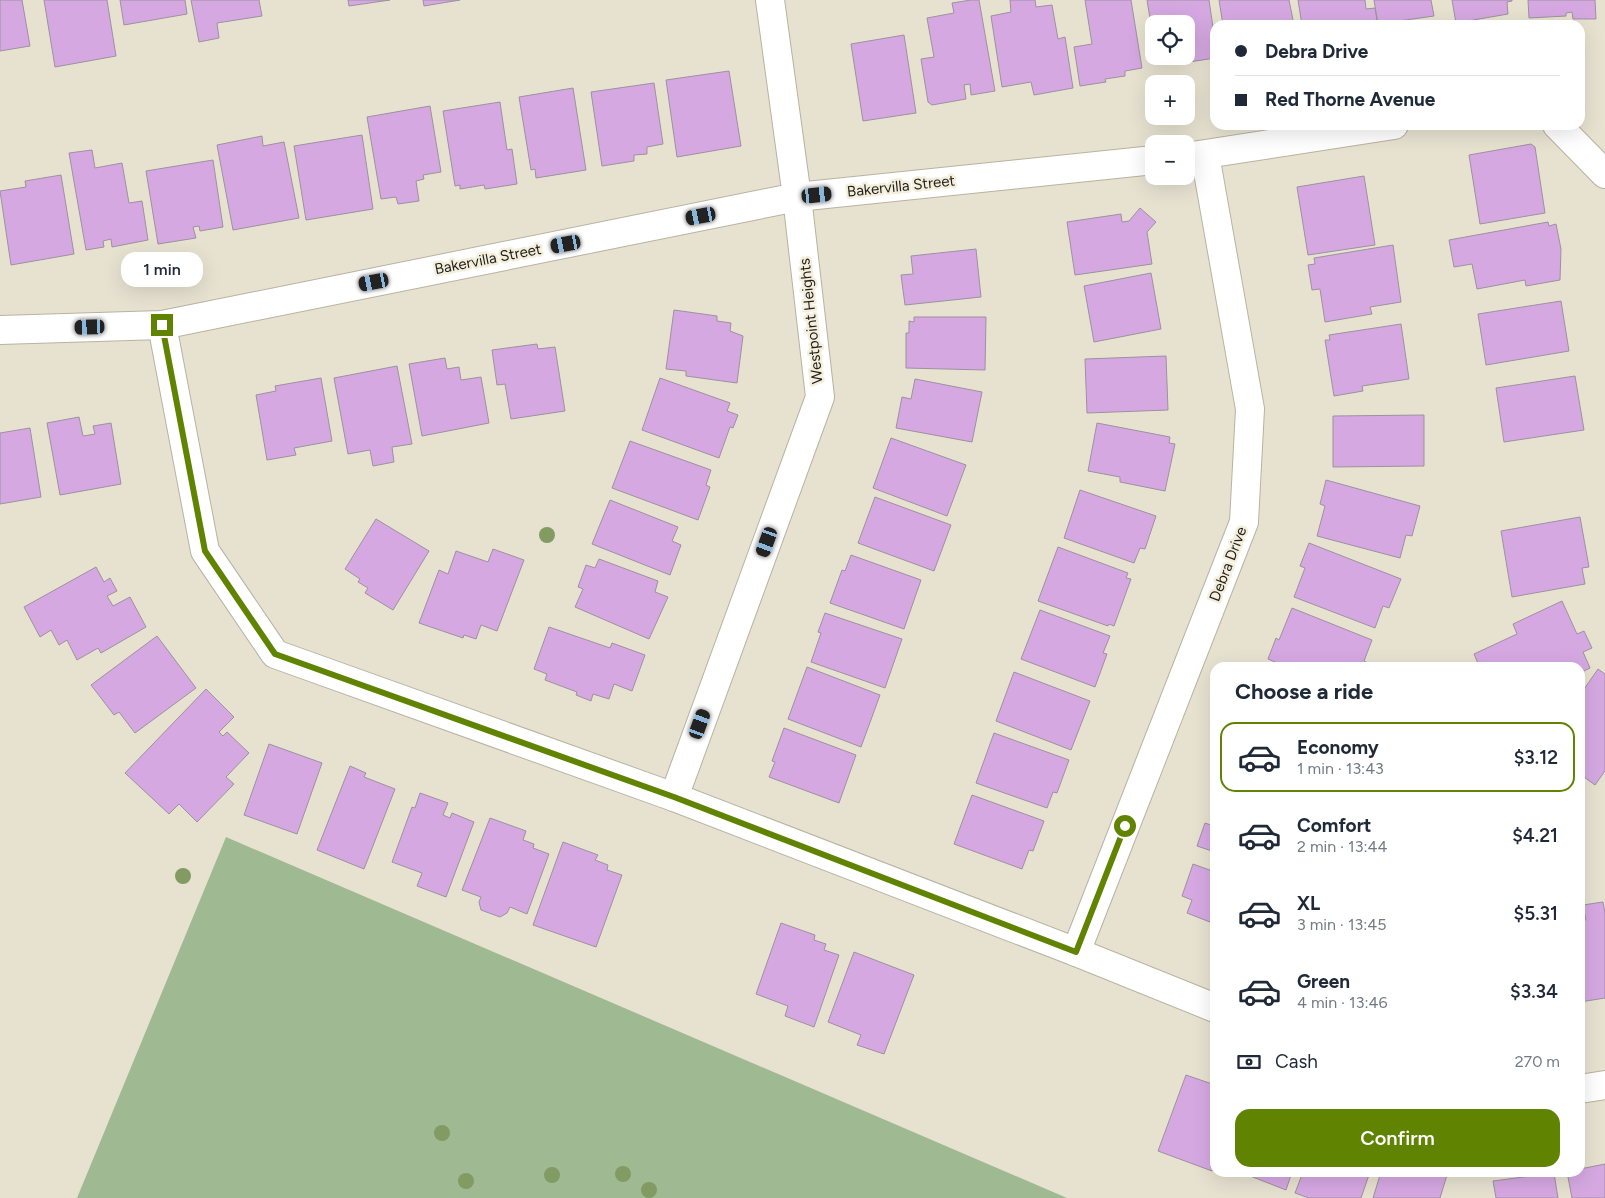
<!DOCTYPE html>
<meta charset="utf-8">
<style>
:root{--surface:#fff;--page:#f6f6f7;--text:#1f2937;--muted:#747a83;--line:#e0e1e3;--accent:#608401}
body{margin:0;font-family:Figtree,sans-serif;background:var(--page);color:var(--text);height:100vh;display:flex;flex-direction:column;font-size:19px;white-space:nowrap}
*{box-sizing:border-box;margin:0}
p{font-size:16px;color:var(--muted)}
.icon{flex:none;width:28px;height:28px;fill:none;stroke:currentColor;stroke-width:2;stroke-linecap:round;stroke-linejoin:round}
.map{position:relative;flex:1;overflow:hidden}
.drawer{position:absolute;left:1210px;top:662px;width:375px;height:515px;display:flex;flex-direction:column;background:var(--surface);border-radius:15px;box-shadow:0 5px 20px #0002}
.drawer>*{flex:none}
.hud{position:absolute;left:1210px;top:20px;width:375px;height:110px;border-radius:15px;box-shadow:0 5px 20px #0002;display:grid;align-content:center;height:110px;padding:0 25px;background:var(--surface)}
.buttons{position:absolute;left:1145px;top:15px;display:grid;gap:10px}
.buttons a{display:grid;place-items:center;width:50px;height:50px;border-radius:10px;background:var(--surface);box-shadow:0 5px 20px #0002;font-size:25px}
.end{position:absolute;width:22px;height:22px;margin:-11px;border:6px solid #608401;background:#fff;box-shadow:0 0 0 2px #fff}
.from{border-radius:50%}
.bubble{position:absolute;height:35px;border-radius:15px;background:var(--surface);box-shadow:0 5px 20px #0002;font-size:16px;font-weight:600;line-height:35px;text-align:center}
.car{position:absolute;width:15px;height:30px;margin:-15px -8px;border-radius:6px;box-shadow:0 0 4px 1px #0007;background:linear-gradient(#222 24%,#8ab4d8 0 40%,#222 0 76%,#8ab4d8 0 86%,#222 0)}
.hud b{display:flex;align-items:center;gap:18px;height:48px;font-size:19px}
.hud b+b{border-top:1px solid var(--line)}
.hud i{width:12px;height:12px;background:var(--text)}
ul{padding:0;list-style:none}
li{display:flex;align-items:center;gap:15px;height:70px;margin:0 10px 8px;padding:0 15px;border:2px solid transparent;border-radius:15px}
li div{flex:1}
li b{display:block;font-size:19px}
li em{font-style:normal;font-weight:600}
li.selected{border-color:var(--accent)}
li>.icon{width:45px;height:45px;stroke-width:1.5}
h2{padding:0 25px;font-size:22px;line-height:60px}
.pay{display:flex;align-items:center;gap:12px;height:55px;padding:0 25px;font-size:19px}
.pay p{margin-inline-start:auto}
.primary-button{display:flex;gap:10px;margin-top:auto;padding:10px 25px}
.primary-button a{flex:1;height:58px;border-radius:15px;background:var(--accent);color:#fff;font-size:20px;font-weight:600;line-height:58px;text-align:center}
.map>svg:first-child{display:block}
</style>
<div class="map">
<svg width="1605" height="1198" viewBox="0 0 1605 1198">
<rect width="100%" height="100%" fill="#e7e2d0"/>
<!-- green -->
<path fill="#9fba93" d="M226 837 1067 1198H77Z"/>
<!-- building -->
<g fill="#d6a8e2" stroke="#9c919f">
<path d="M0 0H22L30 46 0 51Z"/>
<path d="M44 0H107L116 56 55 67Z"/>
<path d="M120 0H185L187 14 124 25Z"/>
<path d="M191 0H259L262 16 217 23 219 38 199 42Z"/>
<path d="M348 0H390L349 6Z"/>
<path d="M423 0H460L424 6Z"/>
<path d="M971 0H979L995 91 971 95 970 84 964 85 966 99 932 105 928 102 921 59 934 57 927 18 954 13 952 3Z"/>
<path d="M1010 0H1035L1036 7 1052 5 1058 39 1065 37 1073 88 1034 95 1031 82 1002 87 991 16 1011 12Z"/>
<path d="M1085 0H1131L1142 68 1125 71V76L1105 79 1106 82 1080 86 1074 47 1092 44Z"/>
<path d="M1147 0H1209L1215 41V58L1189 62 1188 54 1186 55V24H1154V43Z"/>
<path d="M1219 0H1289L1294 25H1223Z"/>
<path d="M1298 0H1365L1366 9 1375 8 1377 20 1368 22V25H1340V22L1322 25H1302Z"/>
<path d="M1374 0H1431L1434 16 1378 24Z"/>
<path d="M1452 0H1512V1L1507 2 1508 14 1456 23Z"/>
<path d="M1528 0H1595L1596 19H1573L1572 12 1566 13V16L1529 18Z"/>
<path d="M904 35 916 113 863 121 851 44Z"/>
<path d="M729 71 741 146 677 157 666 80Z"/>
<path d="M654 83 663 144 647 147V154L634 155V161L602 166 591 92Z"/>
<path d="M573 88 586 170 536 178 535 169 531 170 519 97Z"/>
<path d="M500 102 507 150 512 149 517 184 485 189 484 185 460 189V185L455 186 443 111Z"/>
<path d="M430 106 441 172 423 175 424 179 416 181 419 201 398 204 396 197 381 199 367 117Z"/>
<path d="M362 135 373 209 306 220 294 146Z"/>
<path d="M262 136 263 146 284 142 299 218 233 230 217 145Z"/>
<path d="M1531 144 1535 147 1545 213 1480 224 1469 155Z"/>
<path d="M92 150 95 168 122 163 129 203 142 201 148 240 112 247 111 239 103 241 104 247 86 250 69 153Z"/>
<path d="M213 160 223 227 200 231 199 226 193 227 196 238 158 244 146 171Z"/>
<path d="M61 175 74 254 11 265 0 191 26 187 25 181Z"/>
<path d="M1364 176 1375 245 1308 255 1297 187Z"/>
<path d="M1140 208 1156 222 1147 232 1152 264 1075 275 1067 222 1121 214 1122 222 1129 221Z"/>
<path d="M1548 222 1549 226 1556 224 1561 249 1560 280 1526 286 1525 280 1477 289 1472 264 1454 267 1449 240Z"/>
<path d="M1393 245 1401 302 1370 307 1372 314 1325 322 1320 289 1312 290 1308 265 1315 264 1314 258Z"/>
<path d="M976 249 981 297 905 305 901 275 913 274 911 256Z"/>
<path d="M1151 273 1161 329 1094 342 1084 286Z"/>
<path d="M1561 301 1569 351 1486 365 1478 314Z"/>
<path d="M674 310 717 316V321L731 323 730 331 743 336 737 383 686 376V371L666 369Z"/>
<path d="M914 317H986L985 370 906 368V333H909V321L914 322Z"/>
<path d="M1401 324 1409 379 1362 386 1363 391 1334 396 1325 340H1330L1329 335Z"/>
<path d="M537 344 538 349 555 347 565 411 511 419 505 384 497 385 492 350Z"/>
<path d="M1166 356 1168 410 1087 413 1085 359Z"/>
<path d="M445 358 447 369 459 367 461 380 481 377 489 423 422 436 409 364Z"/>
<path d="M397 366 412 444 392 447 394 462 373 466 370 450 348 454 334 378Z"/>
<path d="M1575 376 1584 430 1504 442 1496 388Z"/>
<path d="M321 378 332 441 294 448 296 455 267 460 256 395 276 391 275 386Z"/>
<path d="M660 378 730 403 727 411 738 415 733 428 730 427 719 458 642 430Z"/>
<path d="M915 379 982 392 972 442 896 428 902 397 911 399Z"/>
<path d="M1424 415V466L1333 467V416Z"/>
<path d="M79 417 83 436 95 434 93 426 111 423 121 484 60 495 47 423Z"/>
<path d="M1097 423 1170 437 1169 443 1175 444 1165 491 1120 482V477L1088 471Z"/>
<path d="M30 428 41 497 0 504V433Z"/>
<path d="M891 438 966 465 947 516 873 488Z"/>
<path d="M630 441 711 470 706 485 710 487 698 520 612 488Z"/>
<path d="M1326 480 1420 506 1412 536 1406 535 1400 558 1317 536 1325 506 1320 504Z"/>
<path d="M1080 490 1156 516 1145 549 1140 548 1134 563 1064 538Z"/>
<path d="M875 497 951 525 934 571 858 543Z"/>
<path d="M610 500 678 527 672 541 681 545 670 575 592 544Z"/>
<path d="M1580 517 1589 567 1582 568 1585 584 1512 597 1501 531Z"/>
<path d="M376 519 429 551 393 610 365 593 368 588 358 582 360 579 345 569Z"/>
<path d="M1309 543 1401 579 1389 608 1383 606 1375 628 1294 597 1305 568 1300 566Z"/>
<path d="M1058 547 1128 573 1126 578 1131 579 1114 626 1109 624 1108 626 1038 601Z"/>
<path d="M493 549 524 560 497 631 481 625 476 639 464 635 463 638 419 623 439 570 448 574 456 551 488 562Z"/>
<path d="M851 555 921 580 904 629 830 603 842 570 845 571Z"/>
<path d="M599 559 658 581 655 592 668 597 649 639 575 607 583 589 578 587 586 565 595 568Z"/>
<path d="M96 567 104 582 110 578 117 591 107 596 113 606 130 597 146 627 101 653 98 648 77 660 67 640 59 645 51 630 40 637 24 607Z"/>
<path d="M1562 601 1577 634 1584 631 1592 648 1583 652 1590 668 1580 673V668H1480L1474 654 1517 634 1513 624Z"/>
<path d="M1292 608 1372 640 1364 661 1372 665 1371 668H1289L1268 659 1276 638 1279 640Z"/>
<path d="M1040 610 1110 636 1103 653 1107 654 1095 687 1021 659Z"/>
<path d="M825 613 902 639 885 688 811 662 821 633 818 632Z"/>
<path d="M549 627 610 648 612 643 645 655 632 691 614 684 609 699 593 694 591 701 576 695 577 692 545 680 547 674 534 669Z"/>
<path d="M157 636 196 688 135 733 119 712 114 715 91 685Z"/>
<path d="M807 667 880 695 861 747 788 719Z"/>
<path d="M1598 669 1605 674V771L1595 785 1580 774V695Z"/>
<path d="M1014 672 1090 701 1071 750 996 721Z"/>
<path d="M206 689 234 717 219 732 223 736 227 732 249 753 226 777 234 784 197 822 179 804 169 814 125 773Z"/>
<path d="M784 728 856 755 839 803 769 777 775 762 772 761Z"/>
<path d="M994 733 1069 760 1057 793 1053 792 1047 808 976 783Z"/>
<path d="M269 744 322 763 297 834 244 815Z"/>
<path d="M350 766 366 773 364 777 395 789 364 869 317 850Z"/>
<path d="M420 793 448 803 443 815 450 818 452 813 474 822 446 897 417 886 422 873 392 862 412 807 415 808Z"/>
<path d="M972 795 1044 821 1033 851 1029 850 1022 869 954 844Z"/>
<path d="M1215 815V852L1197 846 1205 823 1211 825Z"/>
<path d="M490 818 526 831 523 840 534 844 533 848 549 854 527 914 510 907 507 913 500 917 481 910 479 902 481 897 462 890Z"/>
<path d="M563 842 598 855 595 860 608 865 607 870 622 875 596 947 533 925Z"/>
<path d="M1193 864 1215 872V924L1187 913 1192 900 1182 896Z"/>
<path d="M1603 902 1605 913V998L1580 1002V921L1586 920 1583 905Z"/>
<path d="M781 923 815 935 814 940 826 944 824 950 839 955 814 1027 785 1016 788 1006 756 994Z"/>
<path d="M854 952 914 975 884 1054 857 1045 861 1035 828 1022Z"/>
<path d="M1186 1075 1215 1085V1163L1212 1171 1158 1151Z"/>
<path d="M1605 1164V1198H1572L1567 1172H1580V1169Z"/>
<path d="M1240 1172H1292L1286 1190Z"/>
<path d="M1303 1172H1370L1361 1198H1309L1295 1193Z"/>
<path d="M1381 1172H1445L1444 1174 1447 1175 1440 1198H1373Z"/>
<path d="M1554 1173 1558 1198H1496L1493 1181Z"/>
</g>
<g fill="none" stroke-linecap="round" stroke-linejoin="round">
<defs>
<g id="street">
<path d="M1557 125 1605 174"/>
<path d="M1186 157 1394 125"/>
<path d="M162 325 205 551 275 654 674 797 1076 952 1215 1008"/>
<path d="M0 330 162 325 797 197 1154 160"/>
<path d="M674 797 820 397 797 197 770 0"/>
<path d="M1076 952 1244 522 1250 409 1205 155"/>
<path d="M1580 1089 1605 1085"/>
</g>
</defs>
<!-- street casing -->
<use href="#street" stroke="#b8b2a2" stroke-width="30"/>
<!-- street -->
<use href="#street" stroke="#fff" stroke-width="28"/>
</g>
<!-- trees -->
<g fill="#829b63">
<circle cx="547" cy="535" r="8"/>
<circle cx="183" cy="876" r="8"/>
<circle cx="442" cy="1133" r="8"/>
<circle cx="623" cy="1174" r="8"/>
<circle cx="552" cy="1175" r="8"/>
<circle cx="466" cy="1181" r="8"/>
<circle cx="649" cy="1190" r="8"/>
</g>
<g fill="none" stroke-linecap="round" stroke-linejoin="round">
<!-- route -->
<path stroke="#608401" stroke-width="6" d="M162 325 205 551 275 654 674 797 1076 952 1125 826"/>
</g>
<g text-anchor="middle" stroke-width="5" stroke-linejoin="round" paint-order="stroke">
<!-- street labels -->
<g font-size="15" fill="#211f19" stroke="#f4efdd">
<text transform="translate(901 186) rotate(-6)" y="5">Bakervilla Street</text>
<text transform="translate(488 259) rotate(-11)" y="5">Bakervilla Street</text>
<text transform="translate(811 321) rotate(-96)" y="5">Westpoint Heights</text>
<text transform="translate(1228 564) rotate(-69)" y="5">Debra Drive</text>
</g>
</g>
</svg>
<div class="buttons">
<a><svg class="icon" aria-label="locate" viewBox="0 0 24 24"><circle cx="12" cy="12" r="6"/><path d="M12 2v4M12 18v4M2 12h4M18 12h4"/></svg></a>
<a>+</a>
<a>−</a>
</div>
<i class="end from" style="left:1125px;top:826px"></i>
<i class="end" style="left:162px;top:325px"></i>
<div class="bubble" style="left:121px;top:252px;width:82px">1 min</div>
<i class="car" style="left:817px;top:195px;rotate:84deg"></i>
<i class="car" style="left:701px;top:216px;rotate:259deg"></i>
<i class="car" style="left:566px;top:244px;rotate:259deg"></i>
<i class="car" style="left:374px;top:282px;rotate:259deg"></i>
<i class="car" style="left:90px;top:327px;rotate:268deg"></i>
<i class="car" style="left:767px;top:542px;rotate:200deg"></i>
<i class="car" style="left:700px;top:724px;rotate:20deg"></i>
<div class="hud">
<b><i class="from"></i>Debra Drive</b>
<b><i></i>Red Thorne Avenue</b>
</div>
<section class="drawer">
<h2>Choose a ride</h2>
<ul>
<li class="selected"><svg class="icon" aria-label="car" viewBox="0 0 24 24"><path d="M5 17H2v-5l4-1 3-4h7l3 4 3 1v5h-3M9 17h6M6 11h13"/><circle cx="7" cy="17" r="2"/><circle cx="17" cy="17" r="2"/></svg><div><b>Economy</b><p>1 min · 13:43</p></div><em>$3.12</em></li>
<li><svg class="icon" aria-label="car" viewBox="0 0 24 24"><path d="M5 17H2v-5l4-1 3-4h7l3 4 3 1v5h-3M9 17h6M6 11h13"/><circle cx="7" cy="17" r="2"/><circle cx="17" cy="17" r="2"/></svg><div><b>Comfort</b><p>2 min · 13:44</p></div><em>$4.21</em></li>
<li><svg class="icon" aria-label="car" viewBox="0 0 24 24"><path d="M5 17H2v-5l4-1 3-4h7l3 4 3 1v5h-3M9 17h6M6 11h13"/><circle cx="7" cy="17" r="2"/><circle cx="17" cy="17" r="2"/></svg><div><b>XL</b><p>3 min · 13:45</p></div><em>$5.31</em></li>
<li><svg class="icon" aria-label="car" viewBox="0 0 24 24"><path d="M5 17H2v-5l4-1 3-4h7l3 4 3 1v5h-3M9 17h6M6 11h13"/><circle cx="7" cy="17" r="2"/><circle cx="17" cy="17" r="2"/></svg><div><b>Green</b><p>4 min · 13:46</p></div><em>$3.34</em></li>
</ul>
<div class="pay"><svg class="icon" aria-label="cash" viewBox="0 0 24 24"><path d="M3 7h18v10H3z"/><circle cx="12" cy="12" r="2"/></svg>Cash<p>270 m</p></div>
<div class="primary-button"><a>Confirm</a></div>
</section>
</div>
